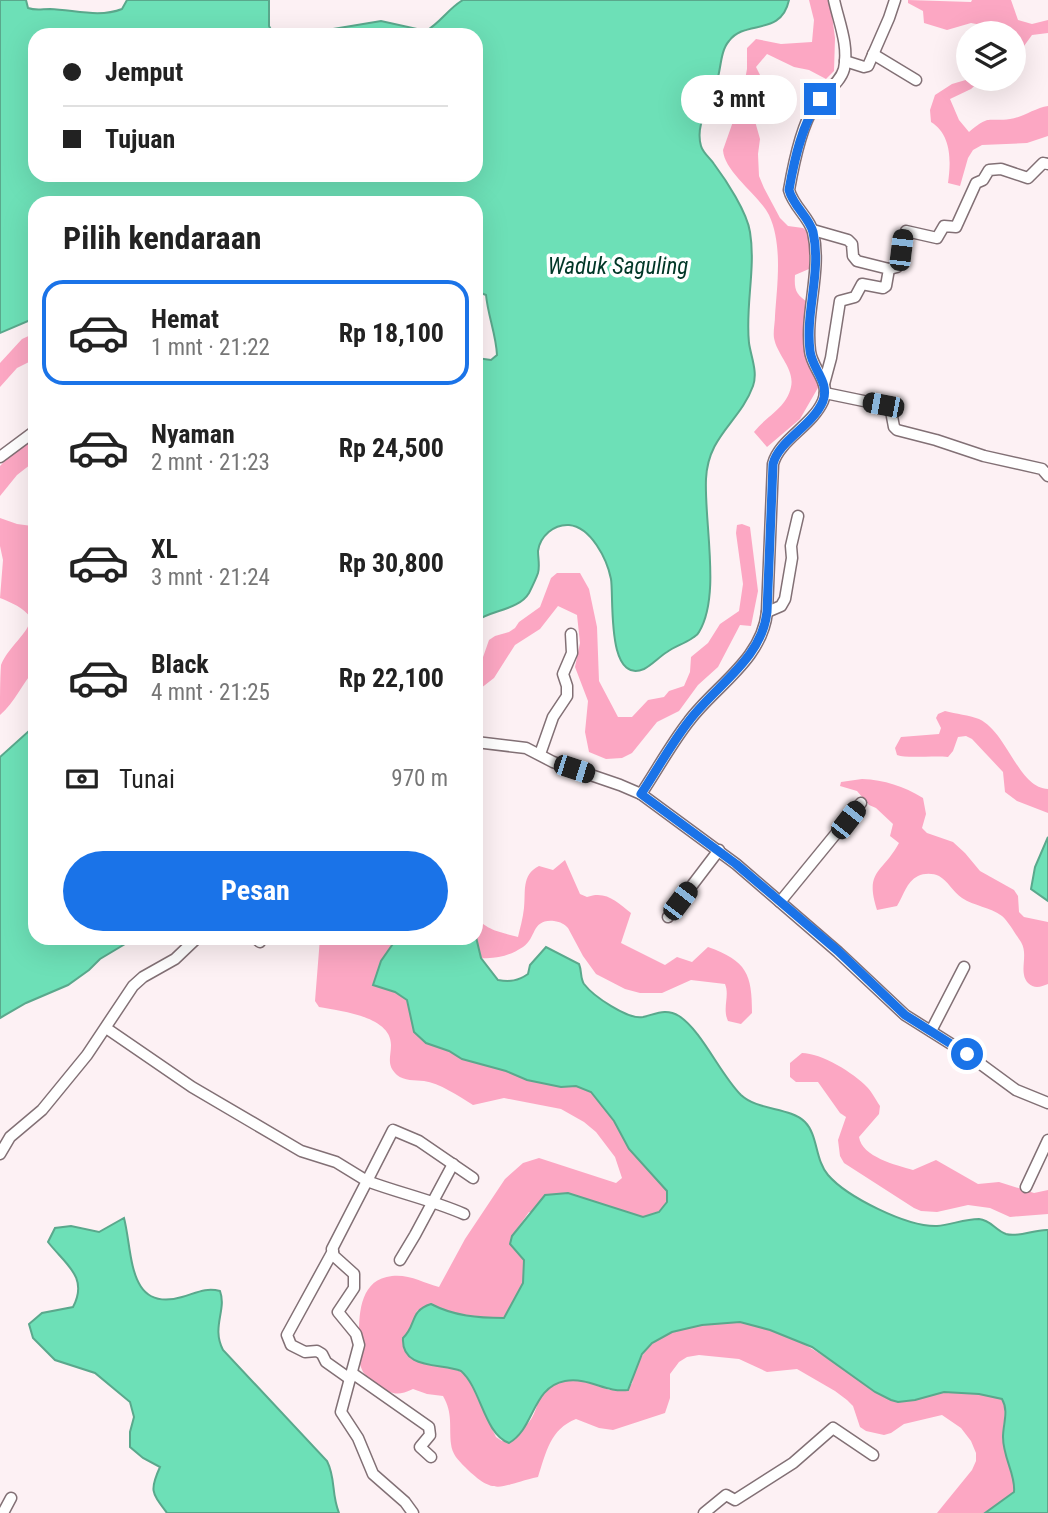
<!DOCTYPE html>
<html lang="id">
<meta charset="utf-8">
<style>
:root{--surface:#fff;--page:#f2f2f2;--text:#222;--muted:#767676;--line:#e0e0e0;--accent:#1a73e8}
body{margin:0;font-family:"Roboto Condensed",sans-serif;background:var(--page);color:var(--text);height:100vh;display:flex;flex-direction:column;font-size:26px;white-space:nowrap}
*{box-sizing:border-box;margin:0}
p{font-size:23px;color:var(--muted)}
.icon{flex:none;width:38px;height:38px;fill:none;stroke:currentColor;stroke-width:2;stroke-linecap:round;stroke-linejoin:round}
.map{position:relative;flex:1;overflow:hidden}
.panel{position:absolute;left:28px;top:196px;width:455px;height:749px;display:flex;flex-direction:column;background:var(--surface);border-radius:21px;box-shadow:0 7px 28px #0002}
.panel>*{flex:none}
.guide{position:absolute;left:28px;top:28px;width:455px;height:154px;border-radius:21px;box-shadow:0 7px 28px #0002;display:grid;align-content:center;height:154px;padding:0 35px;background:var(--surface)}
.buttons{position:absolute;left:956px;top:21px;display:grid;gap:14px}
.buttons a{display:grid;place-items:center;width:70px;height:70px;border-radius:50%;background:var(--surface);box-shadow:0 7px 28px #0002;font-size:35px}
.end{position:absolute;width:32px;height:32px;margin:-16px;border:9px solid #1a73e8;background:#fff;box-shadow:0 0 0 4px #fff}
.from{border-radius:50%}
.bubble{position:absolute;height:49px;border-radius:24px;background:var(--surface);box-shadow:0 7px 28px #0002;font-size:23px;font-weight:700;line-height:49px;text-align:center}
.car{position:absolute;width:21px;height:42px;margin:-21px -10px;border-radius:9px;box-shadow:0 0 5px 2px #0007;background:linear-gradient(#222 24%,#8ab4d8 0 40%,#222 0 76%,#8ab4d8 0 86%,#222 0)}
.guide b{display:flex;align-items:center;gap:24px;height:66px;font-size:26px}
.guide b+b{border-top:2px solid var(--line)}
.guide i{width:18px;height:18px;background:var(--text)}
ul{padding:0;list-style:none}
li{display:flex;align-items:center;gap:21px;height:105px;margin:0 14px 10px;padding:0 21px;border:4px solid transparent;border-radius:21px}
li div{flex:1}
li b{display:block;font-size:26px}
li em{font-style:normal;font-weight:700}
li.selected{border-color:var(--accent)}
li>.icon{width:63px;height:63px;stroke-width:1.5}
h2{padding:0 35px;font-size:32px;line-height:84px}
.pay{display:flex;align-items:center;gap:18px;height:77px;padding:0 35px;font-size:26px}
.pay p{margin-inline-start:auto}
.action{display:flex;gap:14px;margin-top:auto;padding:14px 35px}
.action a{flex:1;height:80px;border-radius:42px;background:var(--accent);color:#fff;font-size:28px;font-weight:700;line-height:80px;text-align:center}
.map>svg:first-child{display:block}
</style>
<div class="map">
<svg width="1048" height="1513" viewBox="0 0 1048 1513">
<rect width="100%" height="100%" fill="#fdf1f4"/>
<!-- green -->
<g fill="#fca7c3">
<path d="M809 0H830L835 38 834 71 826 79 809 70 794 67 767 54 756 67 767 89 753 114 760 139 758 154 759 176 764 188 780 218 788 226 803 228 809 233V269L795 275C794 290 796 295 809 303L815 375 819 386 800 419 767 447 754 432C767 415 786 409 791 387 795 369 777 355 774 338 773 331 775 323 775 316 777 285 783 245 769 215 759 195 724 172 723 150L742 96 747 69V48L756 39 781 44 812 42 814 20Z"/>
<path d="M908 0 971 2 972 0H1011L1018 20 1032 24 1048 20V33L1032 35 1013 61V33H993L987 26 971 23 947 30 924 23 923 11 908 3Z"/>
<path d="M969 79H982L971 89 950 99 959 120 969 132C990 114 987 122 1010 119 1021 118 1035 108 1048 106V136L1027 143 982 145 973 150 968 158 960 186 948 183C951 162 952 135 931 122L930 110 935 95 952 84Z"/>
<path d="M35 333V359L17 368 0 387V363L22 339Z"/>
<path d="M35 438V461L17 475 0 496V466L16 449Z"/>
<path d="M0 518 17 524 32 526 35 530V669C22 684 15 702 0 715 0 700 0 679 1 665 8 647 29 633 31 618 23 607 12 603 0 598L3 560 0 546Z"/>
<path d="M742 524 750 527 758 591 751 626 740 625 718 667 698 685 679 711 657 722 632 753 622 758 606 759 589 752 585 732 588 701 575 667 580 643 577 615 558 606 540 629 515 645 494 678 476 692V666L482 660 489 640 495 636 509 632 515 628 519 622 540 607 551 578 557 573H580L589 589 597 627 599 681 618 717H632L648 700 664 697 669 691 684 686 690 672 691 657 708 643 720 624 739 611 743 584 736 533 737 525Z"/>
<path d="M945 711C956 714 969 715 979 719 1008 733 1018 788 1048 789V813L1017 801 1005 792 1003 772 972 739 966 736 958 737 953 751 948 757C934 755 908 759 897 755L895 748 901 737 939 734 941 728 936 718 938 714Z"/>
<path d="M862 779C885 780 903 786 923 798L926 814 922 828 927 833 953 842 965 853 980 871 1014 890 1018 896 1019 912 1024 917 1048 922V984C1041 987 1034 989 1028 983 1018 972 1029 955 1021 942 1016 935 1008 921 1002 916 990 907 974 906 962 898 953 892 948 881 939 876 933 873 924 873 918 876 906 882 904 895 897 906L877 910C864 870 883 873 899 843L890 836 893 824 876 808 869 805 857 791 840 786 841 782Z"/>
<path d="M565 860 580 894 587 897C606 890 617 902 631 913L621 943 665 965 677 957 692 962 708 947C747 961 752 974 752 1013L741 1024 728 1021C722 1008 730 996 725 984L691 980 662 993H640L625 989 596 974 583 956 568 928C564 924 561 922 554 921 531 919 537 938 523 947 509 956 497 959 481 958L476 937V915C483 930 504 933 518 937 520 928 523 918 524 908 526 892 521 875 539 866L553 870Z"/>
<path d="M320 938H397L373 984 395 992 407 1000 412 1024 426 1043 449 1051 462 1059 506 1071 527 1080 576 1086 591 1092 614 1121 629 1149 667 1191 668 1198 663 1210 643 1217 613 1209 529 1212 512 1236 510 1244 524 1260 523 1283 504 1318C477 1318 454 1316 431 1304L417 1311 409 1333 424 1364 454 1368 467 1376 496 1437 502 1441C510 1435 523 1429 529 1422 537 1413 537 1397 547 1388 563 1374 592 1381 609 1390L632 1384C637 1355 653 1336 682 1329 698 1326 730 1320 746 1323 781 1328 814 1349 842 1368 858 1379 873 1393 892 1400 909 1406 927 1394 944 1392 963 1390 984 1395 1002 1399 1008 1411 1002 1424 1003 1438 1003 1458 1016 1475 1014 1492L985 1513H937L972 1470 976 1461V1453L971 1441 961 1428 942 1415 904 1424 891 1433 884 1435 866 1431 860 1427 853 1406 847 1400 835 1391 797 1369 767 1372 739 1359 699 1355 687 1357 679 1362 670 1374V1398L665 1413 613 1430 599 1428 576 1419C550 1429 546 1453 538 1477 500 1485 496 1498 465 1467 458 1460 452 1454 451 1444 449 1426 453 1413 443 1396L427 1394 413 1389C398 1396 393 1395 379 1386 374 1381 367 1378 363 1372 357 1360 358 1347 359 1335 359 1311 361 1279 392 1276 409 1274 424 1283 439 1287L465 1239 505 1179 523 1163 539 1158 616 1183 622 1178 615 1157 596 1132 584 1122 561 1109 504 1098 473 1105C459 1096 439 1083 424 1081 415 1080 404 1081 397 1075 386 1065 391 1057 391 1045 391 1016 340 1011 319 1007L315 1001Z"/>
<path d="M802 1053C821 1053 854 1073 867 1087 872 1092 876 1100 880 1106L879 1114 859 1137C862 1157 896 1165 913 1170L936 1160 978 1184 999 1182 1034 1193 1048 1190V1214L1010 1217 990 1208 968 1205 937 1212 921 1211 914 1208 844 1163 840 1156 838 1140 846 1117 840 1113 818 1082H796L790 1077V1063Z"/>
</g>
<!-- water -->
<g fill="#6de0b7" stroke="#5aa88c" stroke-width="2">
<path d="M0 0H26L28 8C36 11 42 9 50 9 75 10 99 18 122 9L127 0H269V26L274 35H35V175H476V35H297L381 21 426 31C440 23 449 8 463 0H789C781 37 745 19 729 41 721 50 721 66 718 77 713 93 704 108 701 124 699 132 699 139 701 146 703 153 710 158 714 164 726 180 747 212 750 232 756 269 745 306 749 343 751 357 758 372 753 386 740 422 708 435 706 479 704 523 721 596 699 632 697 636 695 636 691 639 683 644 674 647 667 652 659 657 652 665 644 669 606 685 614 597 611 579 607 559 591 527 569 525 554 524 540 536 538 551 538 558 540 566 538 573 536 579 532 587 529 593 519 610 491 610 476 621V358L491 360 497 355C496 334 488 316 486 295L476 291V203H35V318L0 333Z"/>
<path d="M35 719V938H135L100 959 89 970 68 985 26 1003 0 1018V757L29 731Z"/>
<path d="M1048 837V901L1031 889 1035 867Z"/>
<path d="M476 937 481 958 498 980C510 982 518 981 528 974L530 965 546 947 579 964C582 971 580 978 584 984 593 996 628 1020 643 1017 656 1014 666 1008 679 1016 702 1031 720 1074 741 1095 758 1111 790 1107 805 1122 818 1135 815 1160 828 1175 847 1197 907 1227 937 1226 951 1225 964 1219 979 1219 991 1220 995 1230 1006 1234 1018 1238 1035 1229 1048 1230V1513H985L1014 1492C1016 1475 1003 1458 1003 1437 1003 1424 1009 1411 1002 1399L979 1394 944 1392 915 1400 898 1402 891 1400 875 1392 812 1347 770 1330 740 1322 702 1325 672 1332 652 1343 642 1354 628 1390C605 1393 590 1377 565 1381 532 1387 535 1428 509 1443 484 1434 481 1388 461 1371 441 1363 401 1370 403 1338 417 1325 409 1311 431 1304 454 1316 478 1318 504 1318L523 1283 524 1260 510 1244 512 1236 545 1195 568 1193 643 1217 659 1212 667 1202V1191L629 1149 614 1121 591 1092 576 1086 561 1087 527 1080 506 1071 462 1059 449 1051 426 1043 414 1032 407 1000 395 992 373 985 381 961 397 938Z"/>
<path d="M124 1218C133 1252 127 1313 182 1297 196 1293 206 1287 220 1291 227 1310 211 1327 223 1350L327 1461C336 1479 331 1493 339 1513H167C152 1493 149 1491 160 1467L143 1458 130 1447V1432L134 1417 130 1402 95 1373 55 1360 33 1338 29 1324 42 1313 73 1307C89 1277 65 1264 48 1242L55 1228 71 1226 99 1232Z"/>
</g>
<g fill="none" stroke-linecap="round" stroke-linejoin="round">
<defs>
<g id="minor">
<path d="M873 54 916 80"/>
<path d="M845 61 864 67 868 66 889 18 895 0"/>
<path d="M813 230 848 240 852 244 853 256 857 261 889 269 886 286 883 288 862 284 855 297 840 301 831 358 824 384"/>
<path d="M889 269 897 267 906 231 937 238 944 226 956 227 976 183 983 180 989 170 1001 169 1028 178 1043 163 1048 164"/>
<path d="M825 393 883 405 891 411 894 427 897 430 936 440 984 456 1042 469 1048 476"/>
<path d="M0 457 35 431"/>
<path d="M767 612 781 606 785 599 792 558 791 546 798 516"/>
<path d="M476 742 526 748 553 762 620 785 641 794 736 864 838 952 905 1015 967 1054 1016 1090 1048 1103"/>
<path d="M540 754 553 717 567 696V686L563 674 572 653 571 634"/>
<path d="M641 794C657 770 671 744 689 721 715 686 762 660 767 612L773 464C779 440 812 426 823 401 831 382 812 369 810 351 805 312 822 271 813 232 809 217 793 206 789 190 793 167 801 127 814 107 822 94 840 84 844 69 849 45 839 23 834 0"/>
<path d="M780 902 861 803"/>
<path d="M668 917 719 850"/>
<path d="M255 938 260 942"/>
<path d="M106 1028 192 1087 301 1151 336 1162 367 1181 332 1249 334 1256 354 1274V1288L338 1312 356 1334 359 1345 341 1412 358 1438 373 1474 405 1502 413 1513"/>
<path d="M931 1031 964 967"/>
<path d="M0 1154 10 1137 42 1110 87 1055 133 986 143 977 175 959 197 938"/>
<path d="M1026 1187 1048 1140"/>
<path d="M464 1214C432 1200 399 1193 367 1181L393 1130 419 1141 473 1178"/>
<path d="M333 1251 287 1335 291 1345 305 1352 317 1351 322 1354 326 1362 350 1379"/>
<path d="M400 1260 415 1235 453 1164"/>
<path d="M352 1373 429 1427 430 1435 420 1447 431 1457"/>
<path d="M3 1513 11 1498"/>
<path d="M704 1513 726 1495 735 1500 793 1463 833 1428 873 1455"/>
</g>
</defs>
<!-- minor casing -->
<use href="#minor" stroke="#827075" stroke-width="13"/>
<!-- minor -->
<use href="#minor" stroke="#fff" stroke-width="10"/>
</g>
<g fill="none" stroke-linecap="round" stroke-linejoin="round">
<!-- route -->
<path stroke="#1a73e8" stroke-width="9" d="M820 99C802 123 794 161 789 190 793 206 809 217 813 232 822 271 805 312 810 351 812 369 830 382 823 401 812 427 779 440 773 464L767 612C762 659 715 686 689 721 671 744 657 770 641 794L736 864 838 951 905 1015 967 1054"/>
</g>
<g text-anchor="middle" stroke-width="7" stroke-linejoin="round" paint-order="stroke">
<!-- water labels -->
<g font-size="23" font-style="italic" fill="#003727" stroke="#fff">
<text x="618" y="274">Waduk Saguling</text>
</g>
</g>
</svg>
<div class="buttons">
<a><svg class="icon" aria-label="layers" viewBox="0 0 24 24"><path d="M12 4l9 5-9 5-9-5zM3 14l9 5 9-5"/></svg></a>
</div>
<i class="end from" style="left:967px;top:1054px"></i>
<i class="end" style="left:820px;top:99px"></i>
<div class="bubble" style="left:681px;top:75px;width:116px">3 mnt</div>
<i class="car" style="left:901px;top:250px;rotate:7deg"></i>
<i class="car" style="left:883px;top:405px;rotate:281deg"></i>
<i class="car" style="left:574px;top:769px;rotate:108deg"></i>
<i class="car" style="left:848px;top:820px;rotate:38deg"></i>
<i class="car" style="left:680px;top:901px;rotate:37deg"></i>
<div class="guide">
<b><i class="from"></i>Jemput</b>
<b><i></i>Tujuan</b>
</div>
<section class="panel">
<h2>Pilih kendaraan</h2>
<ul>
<li class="selected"><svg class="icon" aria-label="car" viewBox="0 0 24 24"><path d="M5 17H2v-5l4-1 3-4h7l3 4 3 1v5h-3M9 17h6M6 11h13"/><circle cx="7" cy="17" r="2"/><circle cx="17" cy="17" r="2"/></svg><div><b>Hemat</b><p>1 mnt · 21:22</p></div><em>Rp 18,100</em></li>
<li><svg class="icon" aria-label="car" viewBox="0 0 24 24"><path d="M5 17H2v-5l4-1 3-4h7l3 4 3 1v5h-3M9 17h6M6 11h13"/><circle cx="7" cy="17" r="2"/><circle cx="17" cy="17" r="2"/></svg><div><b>Nyaman</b><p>2 mnt · 21:23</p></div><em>Rp 24,500</em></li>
<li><svg class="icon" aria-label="car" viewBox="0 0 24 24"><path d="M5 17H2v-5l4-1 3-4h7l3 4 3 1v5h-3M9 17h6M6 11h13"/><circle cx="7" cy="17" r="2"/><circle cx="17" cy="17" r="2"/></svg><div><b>XL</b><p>3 mnt · 21:24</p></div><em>Rp 30,800</em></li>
<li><svg class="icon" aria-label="car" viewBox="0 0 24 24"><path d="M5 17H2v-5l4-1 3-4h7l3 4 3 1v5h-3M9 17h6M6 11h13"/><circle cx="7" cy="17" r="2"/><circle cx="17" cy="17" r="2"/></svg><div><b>Black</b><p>4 mnt · 21:25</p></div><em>Rp 22,100</em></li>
</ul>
<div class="pay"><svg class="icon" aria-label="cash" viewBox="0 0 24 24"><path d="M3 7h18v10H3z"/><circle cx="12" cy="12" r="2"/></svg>Tunai<p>970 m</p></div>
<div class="action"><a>Pesan</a></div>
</section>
</div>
